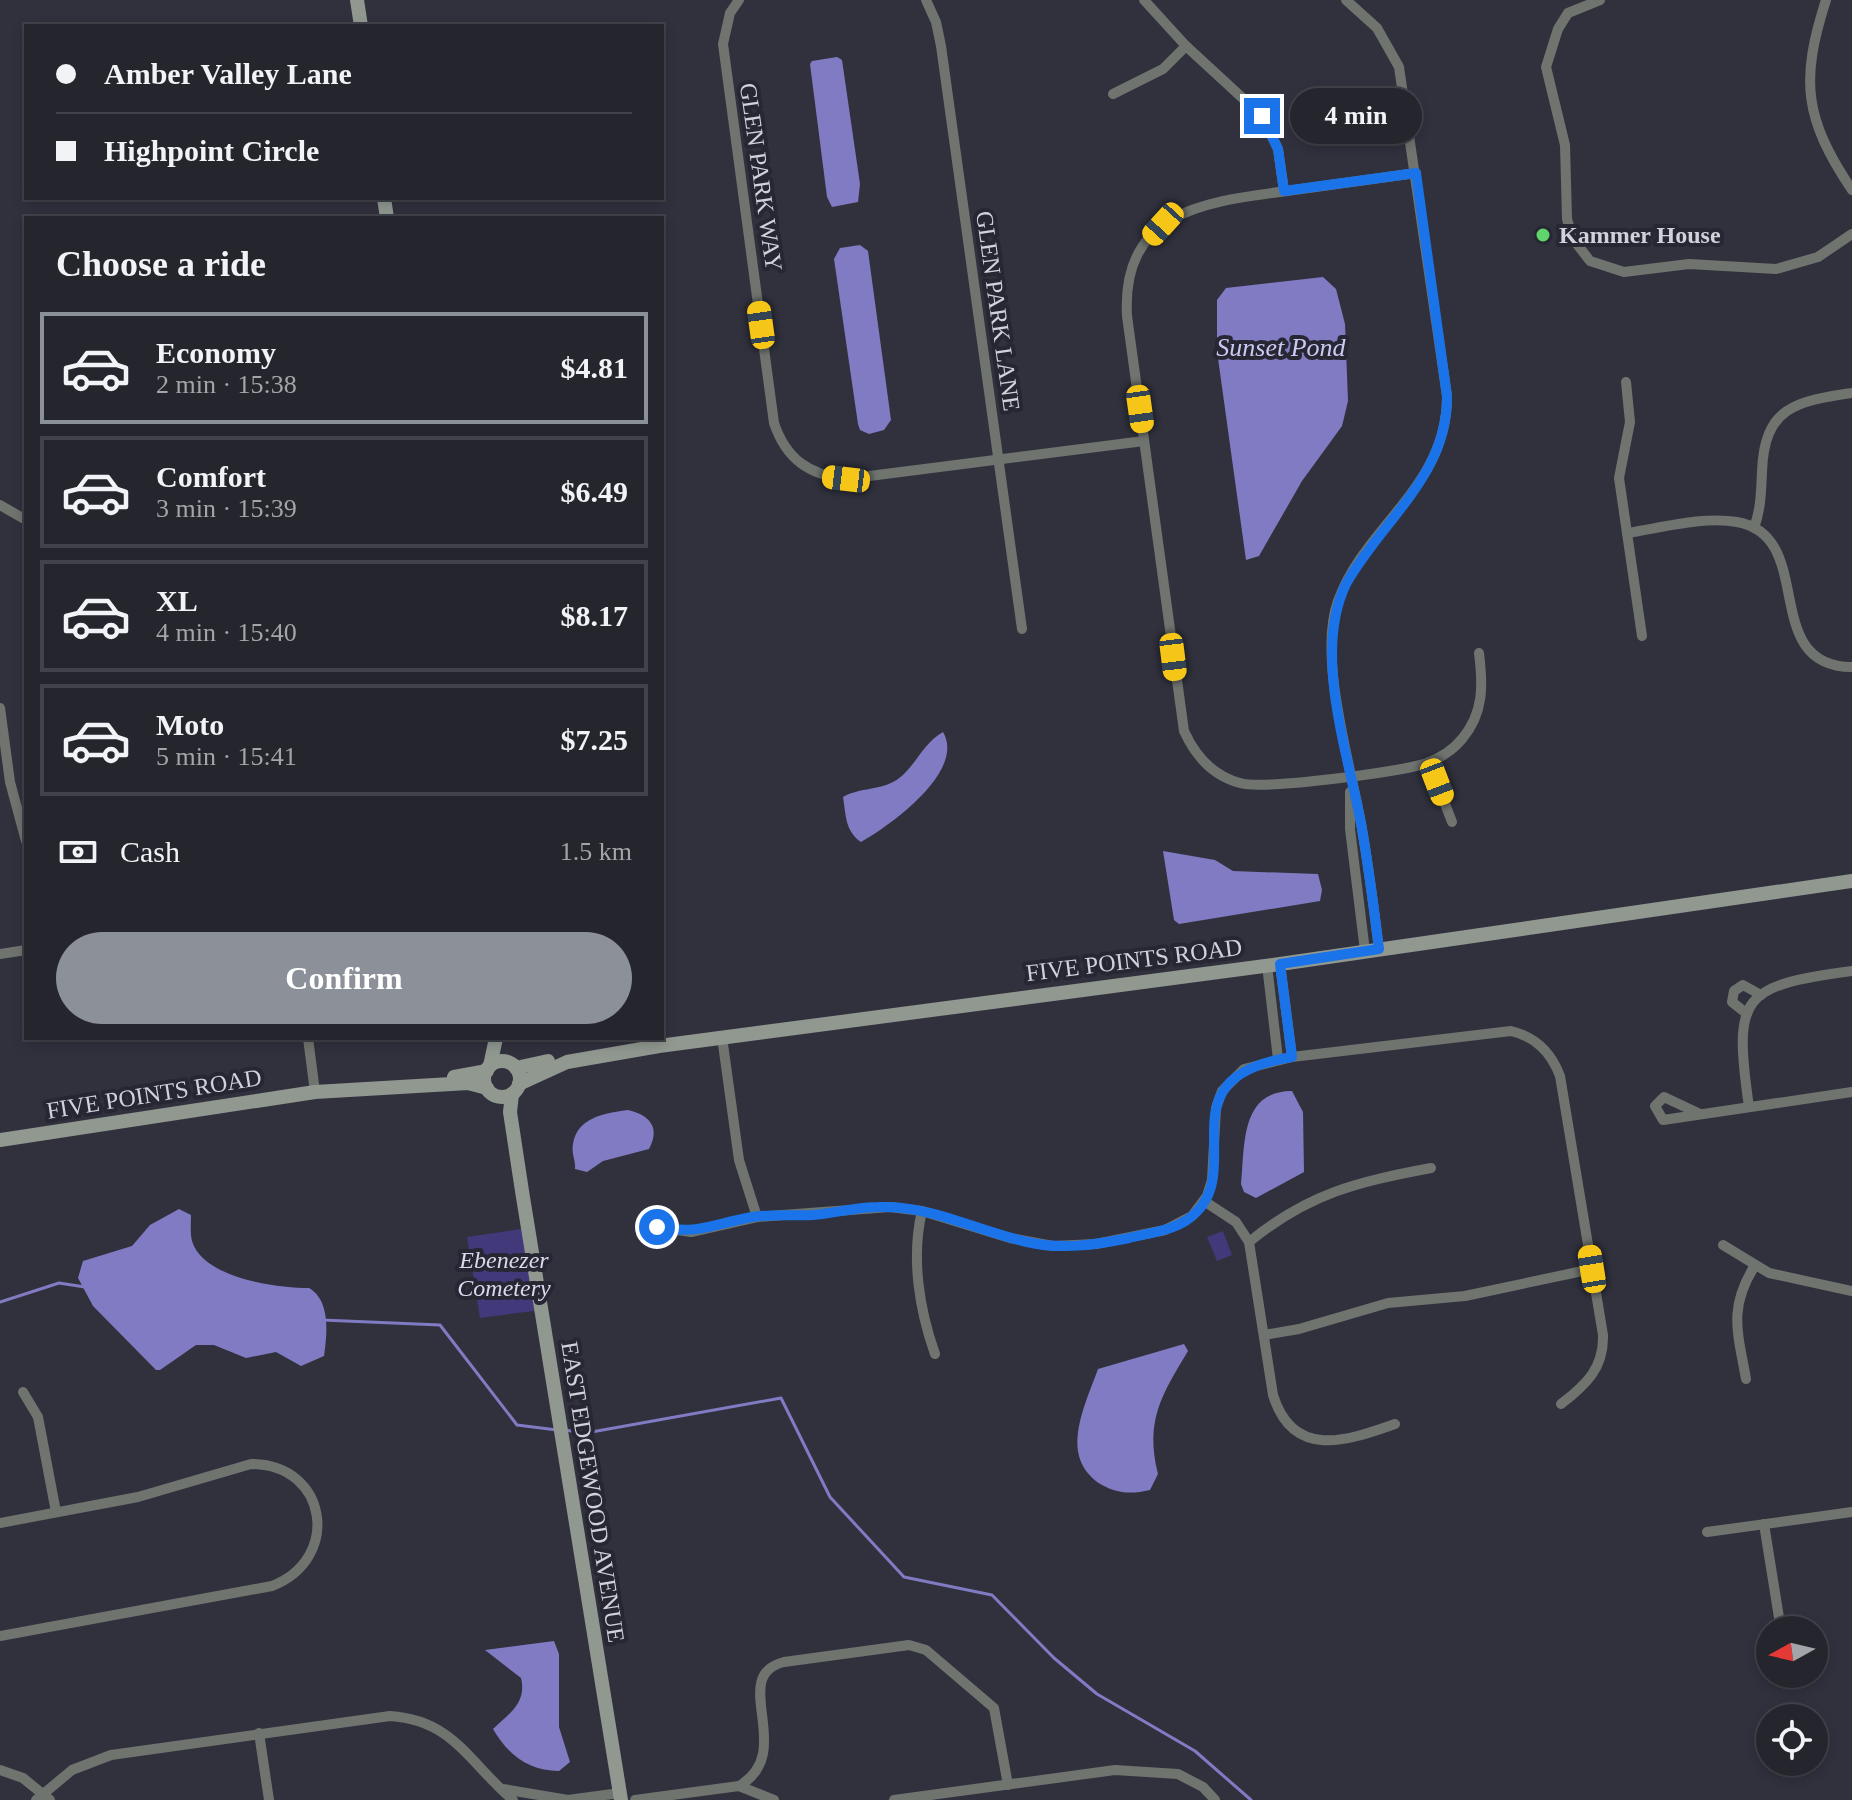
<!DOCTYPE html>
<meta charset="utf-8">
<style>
:root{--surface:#25252e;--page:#2d2d36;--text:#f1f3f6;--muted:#a3a5aa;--line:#42424a;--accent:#8c9099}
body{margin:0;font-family:Georgia,serif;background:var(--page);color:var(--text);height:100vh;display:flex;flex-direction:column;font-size:30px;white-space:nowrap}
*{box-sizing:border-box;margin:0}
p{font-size:26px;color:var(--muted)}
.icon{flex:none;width:44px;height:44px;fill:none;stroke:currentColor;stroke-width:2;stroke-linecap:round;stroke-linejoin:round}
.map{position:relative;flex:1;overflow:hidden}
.side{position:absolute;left:24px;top:216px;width:640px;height:824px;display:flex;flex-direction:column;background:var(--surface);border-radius:0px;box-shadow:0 4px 12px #0003,0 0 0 2px var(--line)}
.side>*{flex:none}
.top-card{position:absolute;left:24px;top:24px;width:640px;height:176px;border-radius:0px;box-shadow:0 4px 12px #0003,0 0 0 2px var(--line);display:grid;align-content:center;height:176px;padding:0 32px;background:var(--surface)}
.needle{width:52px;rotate:262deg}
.tools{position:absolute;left:1756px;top:1616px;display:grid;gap:16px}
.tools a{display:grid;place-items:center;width:72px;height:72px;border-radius:50%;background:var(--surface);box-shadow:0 4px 12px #0003,0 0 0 2px var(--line);font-size:40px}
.end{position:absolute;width:36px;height:36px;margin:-18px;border:10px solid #1a73e8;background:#fff;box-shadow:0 0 0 4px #fff}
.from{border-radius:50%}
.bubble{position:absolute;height:56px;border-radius:28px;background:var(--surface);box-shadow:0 4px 12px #0003,0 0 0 2px var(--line);font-size:26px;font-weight:800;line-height:56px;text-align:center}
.car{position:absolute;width:24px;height:48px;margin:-24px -12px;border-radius:10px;box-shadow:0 0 6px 2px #0007;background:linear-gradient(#f5c518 24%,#345 0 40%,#f5c518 0 76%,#345 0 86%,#f5c518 0)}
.top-card b{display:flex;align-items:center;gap:28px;height:76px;font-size:30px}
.top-card b+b{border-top:2px solid var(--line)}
.top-card i{width:20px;height:20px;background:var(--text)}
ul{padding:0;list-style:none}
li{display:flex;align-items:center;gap:24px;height:112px;margin:0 16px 12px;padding:0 16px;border:4px solid var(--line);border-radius:0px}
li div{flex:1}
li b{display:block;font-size:30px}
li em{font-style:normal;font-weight:800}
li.active{border-color:var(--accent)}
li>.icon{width:72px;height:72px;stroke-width:1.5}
h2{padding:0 32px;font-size:36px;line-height:96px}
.pay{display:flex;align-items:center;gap:20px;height:88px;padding:0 32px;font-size:30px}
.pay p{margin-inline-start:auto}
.action{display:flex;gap:16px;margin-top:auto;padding:16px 32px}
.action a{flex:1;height:92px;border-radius:48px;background:var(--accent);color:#fff;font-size:32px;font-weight:800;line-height:92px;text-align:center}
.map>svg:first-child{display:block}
</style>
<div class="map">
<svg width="1852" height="1800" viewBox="0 0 1852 1800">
<rect width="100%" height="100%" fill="#31313e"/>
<!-- green -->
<g fill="#41397a">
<path d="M528 1228 541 1310 480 1318 467 1237Z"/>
<path d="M1223 1231 1232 1255 1217 1261 1207 1237Z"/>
</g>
<!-- water -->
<g fill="#807bc3">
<path d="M837 57 842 60 860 184 858 202 832 207 827 197 810 64 812 61Z"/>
<path d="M860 245 868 251 891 420 884 430 869 434 860 430 858 424 834 259 840 248Z"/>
<path d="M1323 277 1336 289 1345 324 1348 401 1342 426 1302 481 1259 556 1246 560 1217 351V300L1226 288Z"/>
<path d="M943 732C966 771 891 825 861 842 845 831 846 815 843 797 860 787 881 791 898 779 916 766 922 744 943 732Z"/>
<path d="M1163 851 1215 860 1233 871 1318 874 1322 890 1320 901 1179 924 1174 920Z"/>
<path d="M1292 1091 1303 1112 1304 1172 1256 1198 1244 1192 1241 1184C1245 1145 1240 1091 1292 1091Z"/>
<path d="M628 1110C649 1115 661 1127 649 1149L603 1161 587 1172 575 1169C576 1161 571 1153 573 1144 577 1117 606 1113 628 1110Z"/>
<path d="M179 1209 191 1215C191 1223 190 1233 192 1241 203 1278 276 1288 309 1288 331 1301 327 1334 324 1356L301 1366 276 1352 246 1358 214 1345H196L160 1370H156L93 1306 78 1278 83 1261 132 1246 150 1225Z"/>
<path d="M1184 1344 1188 1351C1161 1396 1145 1421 1158 1474L1150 1490C1133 1494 1118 1494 1102 1485 1058 1458 1084 1408 1098 1369Z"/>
<path d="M554 1641 559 1654V1727L570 1762 559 1771C529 1771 508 1755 493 1729 510 1713 527 1702 521 1678L485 1650Z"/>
</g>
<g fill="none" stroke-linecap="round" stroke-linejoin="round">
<!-- stream -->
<g stroke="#807bc3" stroke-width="3">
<path d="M0 1302 59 1283 85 1287"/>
<path d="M322 1320 440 1325 517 1425 557 1430"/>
<path d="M564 1430 586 1433 781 1398 830 1497 904 1577 992 1595 1054 1658 1097 1694 1195 1751 1251 1800"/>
</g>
<!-- street -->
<g stroke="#6f746f" stroke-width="10">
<path d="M739 0 730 13 723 44 774 423C786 459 809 475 846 479L1144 441"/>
<path d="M926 0 936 22 941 46 1022 629"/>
<path d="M1144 0 1186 46 1262 116 1278 149 1284 191"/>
<path d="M1346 0 1377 28 1399 67 1447 396C1447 488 1366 524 1338 601 1317 658 1352 769 1362 829 1369 869 1374 909 1379 949"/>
<path d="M1600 0 1568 13 1558 29 1546 67 1565 145 1567 219 1573 239 1590 261 1624 272 1689 264 1776 269 1818 257 1852 234"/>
<path d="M1826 0C1800 81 1804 118 1852 190"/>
<path d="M1113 94 1163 69 1186 46"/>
<path d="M1416 173C1373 179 1330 185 1287 191 1206 202 1121 210 1127 316L1184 731C1195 755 1213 776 1240 783 1264 790 1400 772 1427 763 1440 758 1453 750 1462 739 1484 713 1483 685 1479 653"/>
<path d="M1626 382 1630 422 1619 478 1642 636"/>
<path d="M0 505 26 520"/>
<path d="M1754 528C1761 509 1761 492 1762 472 1764 407 1796 401 1852 393"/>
<path d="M1627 533C1661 528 1703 516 1737 522 1818 536 1758 666 1852 667"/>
<path d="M0 708 10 782 26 841"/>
<path d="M1429 762 1452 822"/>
<path d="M1350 792V829L1365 951"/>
<path d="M0 954 26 950"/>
<path d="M1280 964 1292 1057"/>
<path d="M1267 965 1278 1059"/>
<path d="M1746 1013 1732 1002 1734 991 1743 985 1761 995"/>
<path d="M722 1037 739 1160 757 1217"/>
<path d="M308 1038 315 1092"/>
<path d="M1749 1107C1733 995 1741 986 1852 971"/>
<path d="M1700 1114 1664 1097 1655 1106 1663 1120 1852 1092"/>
<path d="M1204 1201 1236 1222 1249 1242 1273 1395C1293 1460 1347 1441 1395 1424"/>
<path d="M922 1211C911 1257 919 1309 935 1354"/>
<path d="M657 1227 691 1232 757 1217 890 1207 922 1211 1010 1238 1053 1246 1096 1244 1165 1230 1192 1216 1207 1196 1212 1180 1216 1108 1222 1091 1244 1069 1292 1057 1511 1031C1536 1037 1551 1052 1560 1076L1603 1335C1604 1368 1586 1385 1561 1404"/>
<path d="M1249 1242C1309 1193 1357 1182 1431 1168"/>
<path d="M1723 1245 1769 1273 1852 1291"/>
<path d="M1264 1335 1299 1329 1388 1303 1465 1296 1592 1269"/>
<path d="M1746 1379C1738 1333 1728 1309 1754 1267"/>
<path d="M23 1392 38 1417 56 1512"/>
<path d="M0 1523 138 1497 251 1464C328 1464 342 1559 272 1586L0 1636"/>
<path d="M1764 1524 1781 1630"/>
<path d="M1707 1532 1852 1512"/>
<path d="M259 1733 269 1800"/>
<path d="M0 1770 23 1778 50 1800"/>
<path d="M739 1786C798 1752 727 1676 784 1662L909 1645 926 1650 994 1708 1008 1785"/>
<path d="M503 1789 568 1800 620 1793"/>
<path d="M36 1800 72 1770 111 1755 390 1716C454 1720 470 1764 513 1800"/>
<path d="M635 1800 739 1786 774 1800"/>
<path d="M894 1800 1115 1770 1178 1774 1203 1787 1215 1800"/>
</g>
<!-- secondary -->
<g stroke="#909890" stroke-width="14">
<path d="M357 0 361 26"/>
<path d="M384 198 387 218"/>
<circle cx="502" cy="1079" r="18"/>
<path d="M490 1066 496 1038"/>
<path d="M516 1068 548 1061"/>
<path d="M454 1077 487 1071"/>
<path d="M519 1084 567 1062 659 1046 1280 964 1852 881"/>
<path d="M512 1094 510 1112 522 1191 621 1800"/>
<path d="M0 1140 315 1092 468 1083 487 1088"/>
</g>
</g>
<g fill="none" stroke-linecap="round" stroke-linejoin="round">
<!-- route -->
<path stroke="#1a73e8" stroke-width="10" d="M657 1227C699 1235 712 1224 752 1217 772 1214 793 1216 813 1215 835 1213 857 1207 879 1207 930 1205 978 1231 1027 1242 1061 1250 1095 1245 1129 1238 1149 1233 1170 1231 1187 1220 1255 1173 1156 1078 1292 1057L1280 964 1379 949C1374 909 1369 869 1362 829 1349 755 1312 654 1346 584 1382 520 1448 475 1447 396L1416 173 1284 191 1278 149 1262 116"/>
</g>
<!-- markers -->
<circle fill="#5fd56b" stroke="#272733" stroke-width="3" cx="1543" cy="235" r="8"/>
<g text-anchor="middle" stroke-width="8" stroke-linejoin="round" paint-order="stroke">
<!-- street labels -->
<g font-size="24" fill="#d1d1da" stroke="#272733">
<text transform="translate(761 177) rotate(82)" y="8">GLEN PARK WAY</text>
<text transform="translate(998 311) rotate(82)" y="8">GLEN PARK LANE</text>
<text transform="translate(1134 960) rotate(-7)" y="8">FIVE POINTS ROAD</text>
<text transform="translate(154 1094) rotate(-9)" y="8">FIVE POINTS ROAD</text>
<text transform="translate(593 1492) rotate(81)" y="8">EAST EDGEWOOD AVENUE</text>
</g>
<!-- poi labels -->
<g font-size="24" font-weight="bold" fill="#d1d1da" stroke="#272733" text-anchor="start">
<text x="1559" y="243">Kammer House</text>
</g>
<!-- park labels -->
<g font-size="24" font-style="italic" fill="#dadaee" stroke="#272733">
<text x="504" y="1268">Ebenezer<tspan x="504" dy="28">Cometery</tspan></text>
</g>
<!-- water labels -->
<g font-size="26" font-style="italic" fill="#cac9f1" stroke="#272733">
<text x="1281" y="356">Sunset Pond</text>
</g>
</g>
</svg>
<div class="tools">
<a><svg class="needle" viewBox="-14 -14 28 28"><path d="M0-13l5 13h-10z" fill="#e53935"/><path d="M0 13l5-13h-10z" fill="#a3a5aa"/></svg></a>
<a><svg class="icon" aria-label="locate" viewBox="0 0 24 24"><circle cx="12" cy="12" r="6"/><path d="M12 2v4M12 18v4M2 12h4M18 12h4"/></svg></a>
</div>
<i class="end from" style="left:657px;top:1227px"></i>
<i class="end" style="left:1262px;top:116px"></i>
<div class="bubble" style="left:1290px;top:88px;width:132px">4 min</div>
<i class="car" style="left:1163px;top:224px;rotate:222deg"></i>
<i class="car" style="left:761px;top:325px;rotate:352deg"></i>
<i class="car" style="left:1140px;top:409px;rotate:172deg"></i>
<i class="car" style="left:846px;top:479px;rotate:277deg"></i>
<i class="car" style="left:1173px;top:657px;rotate:173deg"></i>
<i class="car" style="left:1437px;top:782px;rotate:159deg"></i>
<i class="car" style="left:1592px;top:1269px;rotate:351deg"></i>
<div class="top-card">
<b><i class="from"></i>Amber Valley Lane</b>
<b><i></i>Highpoint Circle</b>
</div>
<section class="side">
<h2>Choose a ride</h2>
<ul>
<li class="active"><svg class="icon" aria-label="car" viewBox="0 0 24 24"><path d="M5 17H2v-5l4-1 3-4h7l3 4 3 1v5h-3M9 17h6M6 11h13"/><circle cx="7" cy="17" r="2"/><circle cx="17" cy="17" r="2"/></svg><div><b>Economy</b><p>2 min · 15:38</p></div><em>$4.81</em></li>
<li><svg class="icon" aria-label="car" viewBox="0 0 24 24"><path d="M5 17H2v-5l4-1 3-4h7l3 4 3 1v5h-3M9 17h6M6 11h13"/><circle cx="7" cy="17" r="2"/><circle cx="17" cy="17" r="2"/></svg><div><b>Comfort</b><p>3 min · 15:39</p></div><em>$6.49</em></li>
<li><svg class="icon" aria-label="car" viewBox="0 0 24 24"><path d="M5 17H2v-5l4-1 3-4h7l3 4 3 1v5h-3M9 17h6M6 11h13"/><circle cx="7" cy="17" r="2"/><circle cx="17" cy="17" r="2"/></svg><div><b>XL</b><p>4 min · 15:40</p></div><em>$8.17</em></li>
<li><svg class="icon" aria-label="car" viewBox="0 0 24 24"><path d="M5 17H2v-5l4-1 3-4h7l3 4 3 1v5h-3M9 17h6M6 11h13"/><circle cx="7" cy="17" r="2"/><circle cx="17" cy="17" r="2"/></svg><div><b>Moto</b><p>5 min · 15:41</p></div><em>$7.25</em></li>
</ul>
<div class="pay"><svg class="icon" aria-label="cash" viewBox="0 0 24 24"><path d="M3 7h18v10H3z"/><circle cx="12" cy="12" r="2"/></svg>Cash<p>1.5 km</p></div>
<div class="action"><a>Confirm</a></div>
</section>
</div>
